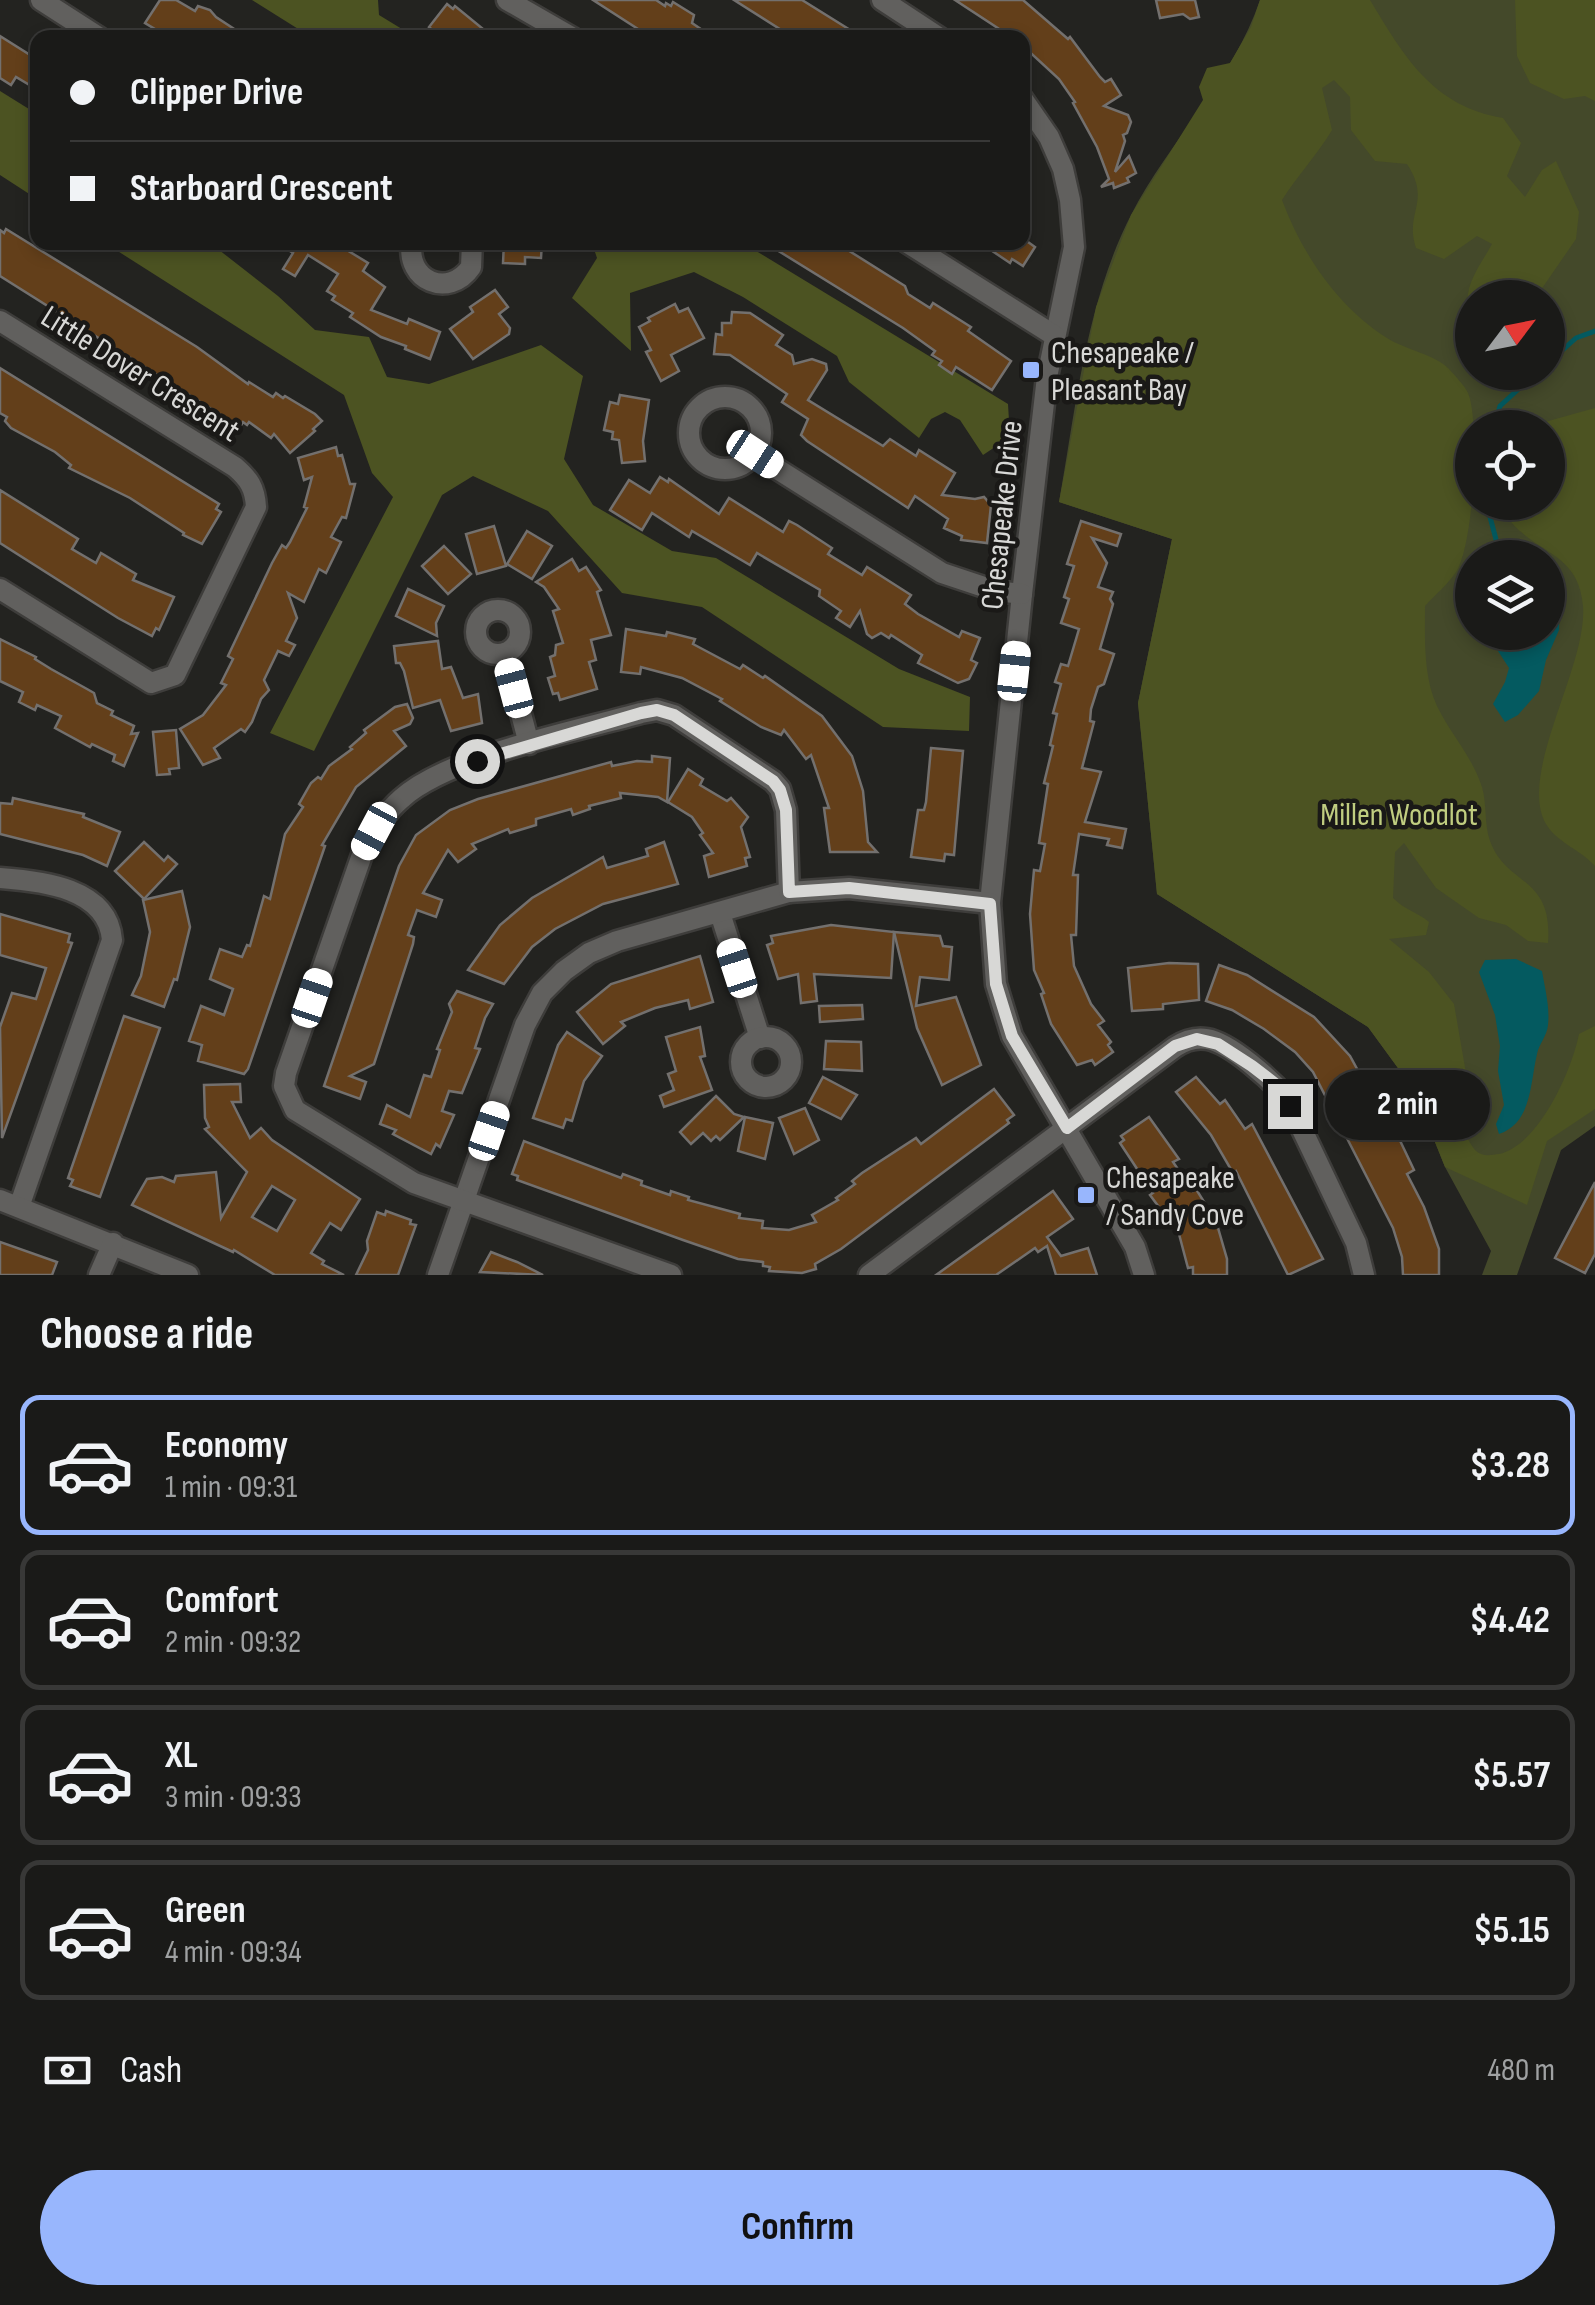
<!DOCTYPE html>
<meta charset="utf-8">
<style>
:root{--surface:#1a1a18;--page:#272725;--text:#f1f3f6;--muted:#9fa1a2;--line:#383837;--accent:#98b6fd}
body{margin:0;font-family:"Sofia Sans Condensed",sans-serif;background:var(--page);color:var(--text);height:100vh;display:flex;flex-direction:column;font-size:38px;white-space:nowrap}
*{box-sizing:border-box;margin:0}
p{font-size:32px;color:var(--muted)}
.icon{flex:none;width:55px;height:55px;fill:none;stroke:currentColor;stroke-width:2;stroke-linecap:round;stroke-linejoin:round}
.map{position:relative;height:1275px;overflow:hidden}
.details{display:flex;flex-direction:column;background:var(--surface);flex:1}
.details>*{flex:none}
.banner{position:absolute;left:30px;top:30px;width:1000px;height:220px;border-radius:20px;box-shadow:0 5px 15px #0003,0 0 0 2px var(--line);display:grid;align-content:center;height:220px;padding:0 40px;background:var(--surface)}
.needle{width:65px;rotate:58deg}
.tools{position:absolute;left:1455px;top:280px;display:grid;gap:20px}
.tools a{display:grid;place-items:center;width:110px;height:110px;border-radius:50%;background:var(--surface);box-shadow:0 5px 15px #0003,0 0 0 2px var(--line);font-size:50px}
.end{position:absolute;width:45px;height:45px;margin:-22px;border:12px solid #d8d8d6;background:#111;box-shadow:0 0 0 5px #111}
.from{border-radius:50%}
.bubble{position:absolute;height:70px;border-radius:35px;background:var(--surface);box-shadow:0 5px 15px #0003,0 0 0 2px var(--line);font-size:32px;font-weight:700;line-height:70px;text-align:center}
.car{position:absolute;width:30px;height:60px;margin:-30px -15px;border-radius:12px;box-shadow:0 0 8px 2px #0007;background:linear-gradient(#fff 24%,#345 0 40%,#fff 0 76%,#345 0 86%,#fff 0)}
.banner b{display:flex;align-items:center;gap:35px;height:95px;font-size:38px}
.banner b+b{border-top:2px solid var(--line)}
.banner i{width:25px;height:25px;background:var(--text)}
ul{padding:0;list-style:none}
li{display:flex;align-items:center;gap:30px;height:140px;margin:0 20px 15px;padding:0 20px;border:5px solid var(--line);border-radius:20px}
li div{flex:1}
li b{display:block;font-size:38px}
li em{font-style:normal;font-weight:700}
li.selected{border-color:var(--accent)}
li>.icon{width:90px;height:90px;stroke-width:1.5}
h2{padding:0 40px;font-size:45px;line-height:120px}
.pay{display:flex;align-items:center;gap:25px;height:110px;padding:0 40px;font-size:38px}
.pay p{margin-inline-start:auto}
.primary-button{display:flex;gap:20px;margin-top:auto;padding:20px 40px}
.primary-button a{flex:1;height:115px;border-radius:60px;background:var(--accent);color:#111;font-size:40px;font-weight:700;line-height:115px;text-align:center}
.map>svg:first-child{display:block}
</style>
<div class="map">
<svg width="1595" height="1275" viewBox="0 0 1595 1275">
<rect width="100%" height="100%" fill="#232320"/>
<!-- green -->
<path fill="#44492a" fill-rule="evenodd" d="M1260 0H1595V1126L1561 1150 1517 1275H1482L1491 1251 1445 1167 1414 1090 1368 1027 1157 894 1138 703 1172 539 1059 502C1076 407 1086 303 1131 215 1169 141 1233 80 1260 0ZM1472 298H1548V372H1472ZM1472 428H1548V502H1472ZM1472 558H1548V632H1472Z"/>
<!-- forest -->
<g fill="#4c5322">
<path d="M252 0H378L379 15 415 37H311Z"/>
<path d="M1260 0H1370C1404 56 1432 106 1503 118L1521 143 1507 176 1525 197 1542 170 1556 161 1579 212 1576 239 1536 297 1472 298V318C1458 292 1480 266 1492 244L1477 236 1444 259 1416 248C1404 212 1432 202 1407 164L1375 161 1351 130 1350 97 1334 80 1322 88 1332 130C1317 155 1298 175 1282 200 1302 254 1338 307 1387 338 1406 350 1434 354 1449 369 1455 376 1464 385 1468 393 1480 420 1474 545 1456 572 1448 584 1435 595 1425 606 1425 638 1423 676 1437 706 1451 735 1472 756 1482 787 1487 804 1484 824 1490 841 1507 887 1553 875 1548 943L1528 941 1506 925 1479 918 1436 888 1404 843 1395 852 1393 898C1405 910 1417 912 1429 922L1426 935 1389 939 1429 972 1454 1004 1471 1102 1464 1131C1467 1137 1471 1146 1476 1151 1483 1157 1491 1155 1499 1154 1539 1145 1572 1070 1579 1034L1595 1026V1109L1547 1141 1527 1205 1445 1167 1414 1090 1368 1027 1157 894 1138 703 1172 539 1059 502 1096 307 1131 215 1203 100 1199 87 1207 68 1230 63 1251 27Z"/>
<path d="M1515 0H1595V101L1585 96 1564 99 1530 83 1517 56Z"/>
<path d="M0 91 37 114V199L0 175Z"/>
<path d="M202 243 214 246 278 296 315 330 369 337 387 377 429 384 541 345 583 376 564 459 593 505 672 551 716 558 899 669 970 697 969 731 883 727 702 607 622 593 548 511 473 476 442 495 314 751 270 733 393 497 372 473 344 395 105 243Z"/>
<path d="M592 243H743L1008 404 1010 437 983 455 960 420 945 412 931 419 919 438 849 382 837 356 743 297 694 272 630 293 631 351 572 298 597 258Z"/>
<path d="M1595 408V866C1582 851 1559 843 1548 827 1514 779 1588 667 1583 606 1579 554 1539 554 1512 523 1507 518 1504 509 1502 503L1548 502V428L1527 427Z"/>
</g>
<!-- water -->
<g fill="#045a60">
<path d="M1548 572 1560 589 1559 630 1546 660 1539 691 1518 715 1505 722 1493 704 1505 682 1509 668 1498 651 1507 633 1548 632Z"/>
<path d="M1516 959 1542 971C1545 989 1550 1007 1548 1025 1547 1036 1539 1044 1537 1054 1530 1083 1532 1123 1499 1134L1496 1124 1504 1105 1498 1071 1500 1046 1495 1015 1479 972 1485 960Z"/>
</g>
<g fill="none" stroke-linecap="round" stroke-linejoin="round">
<!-- stream -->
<g stroke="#045a60" stroke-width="5">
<path d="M1548 363 1576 338 1595 331"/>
<path d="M1494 428 1500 406 1537 372"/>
<path d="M1486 502 1501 558"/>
</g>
</g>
<!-- building -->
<g fill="#633f1a" stroke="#73706e" stroke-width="2.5" fill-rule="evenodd">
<path d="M160 0H176L195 11 198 6 210 10 216 17 248 38H179L168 31 165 35 145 23Z"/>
<path d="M593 0H656L665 6 666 3 671 6 673 2 694 15 692 23 714 38H652Z"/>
<path d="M734 0H802L863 38H794Z"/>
<path d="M955 0H1023L1068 39 1070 37 1100 77 1105 82 1111 79 1121 95 1104 106 1128 115 1131 122 1127 133 1123 135 1125 141 1115 172 1129 156 1136 173 1127 178 1129 182 1114 188 1113 183 1101 187 1109 179 1097 147 1073 103 1075 102 1059 79 1022 45V38H1013Z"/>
<path d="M1156 0H1195L1199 17 1190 19 1183 14 1160 18Z"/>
<path d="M447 4 453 9 455 6 494 38H441L429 27Z"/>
<path d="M0 36 38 60V90L16 77 11 85 0 78Z"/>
<path d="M6 229 197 347 248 384 249 382 273 397 276 393 283 398 285 396 315 414 322 421 313 429 315 431 290 453 274 434 271 438 249 422 247 425 243 422 240 427 0 276V230L4 233Z"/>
<path d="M276 242H345L342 247 368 263 363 271 385 287 371 310 407 324 409 319 440 332 430 359 405 349 406 346 381 337 350 317 353 313 332 300 335 296 327 291 338 274 308 255 295 276 283 269 293 253Z"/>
<path d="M504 242H542L541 258 525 257V264L503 263Z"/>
<path d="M764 242H835L905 286 908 294 930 308 933 303 971 327 968 331 1011 361 992 390 956 367 952 374 939 365 942 361 932 355 935 351 903 328Z"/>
<path d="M979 242H1028L1035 247 1023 266 1012 259 1010 263Z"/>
<path d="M495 290 508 307 499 314 510 328 509 334 473 359 450 329 473 312 470 307Z"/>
<path d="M675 304 679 312 688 308 704 338 671 355 679 371 661 381 646 352 651 350 639 327 650 321 648 318Z"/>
<path d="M732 312 750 313 783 335 776 345 792 355 794 364 812 359 826 364 827 370 808 400 883 446 890 439 916 456 919 450 955 473 942 495 975 499 984 497 991 505 987 543 961 540 962 536 944 528 948 519 915 496 908 508 807 441 801 435 808 419 782 402 787 394 730 355 714 354 716 334 722 335V323H731Z"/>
<path d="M0 368 219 504 216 509 221 512 202 544 183 535 184 533 130 498 69 468 71 465 55 452 11 428 5 421 7 417 0 413Z"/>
<path d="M620 395 649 400 643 441 645 461 622 463 619 440 612 439 613 432 604 430 610 402 618 404Z"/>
<path d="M336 447 338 456 342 455 350 484H355L346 518 342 517 331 537 341 542 326 573 319 569 304 602 288 593 297 618 286 641 295 645 289 656 278 651 264 680 269 690 261 699 252 722 245 732 241 729 214 748 220 758 203 765 180 729 203 715 226 685 221 683 233 659 228 656 272 563 282 545 286 548 290 542 307 508 304 507 312 477 304 480 298 458Z"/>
<path d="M660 477 668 482 669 479 719 514 729 498 783 532 789 521 797 525 832 548 828 554 862 575 867 567 911 595 905 604 918 614 959 637 962 631 980 638 971 660 977 663 969 679 958 683 918 663 922 655 891 635 889 638 881 633 872 638 867 634 860 611 850 627 836 618 841 611 819 596 820 590 757 553 750 565 692 531 689 537 652 513 642 530 610 510 629 480 650 493Z"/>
<path d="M0 490 78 539 72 549 96 563 101 553 136 574 133 580 174 597 159 630 156 628 152 636 118 618 0 543Z"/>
<path d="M1081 521 1121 534 1117 546 1092 538 1107 563 1098 587 1113 592 1110 599 1113 604 1100 649 1114 654 1104 684 1098 687 1091 709 1090 721 1094 722 1082 768 1101 772 1085 822 1126 829 1122 848 1107 845 1109 839 1079 834 1073 875H1078L1076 935H1071L1074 966 1091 1004 1104 1021 1098 1025 1111 1042 1108 1045 1113 1052 1095 1065 1092 1060 1077 1065 1051 1024 1041 994 1044 993 1034 970 1030 914 1034 870 1040 871 1045 844 1039 843 1048 784 1044 783 1053 746 1050 745 1057 714 1053 713 1061 684 1055 682 1061 664 1068 666 1079 629 1061 623 1069 599 1064 597 1074 566 1067 564Z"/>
<path d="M494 526 506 566 477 574 466 534Z"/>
<path d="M527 531 552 546 532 579 507 564Z"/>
<path d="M444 546 471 574 448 594 422 566Z"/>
<path d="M572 559 579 571 586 567 601 590 597 592 611 635 591 640 596 660 589 662 597 689 560 700 558 693 553 694 548 678 555 676 550 657 555 655 556 645 563 643 553 611 559 609 544 587 536 582Z"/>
<path d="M408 589 444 606 436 623 437 636 396 616Z"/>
<path d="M626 629 666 636 667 632 695 639 693 644 740 669 743 665 763 678 765 676 822 716 852 756 863 791 868 842 877 852H830L824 808H829L811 755 806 759 784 730 781 735 761 727 720 701 722 699 682 678 641 667 640 674 621 672Z"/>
<path d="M0 639 36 657 35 659 51 669 87 689 94 693 97 703 113 711 111 715 134 726 131 734 138 733 124 766 113 761 115 755 92 744 90 747 55 728 61 716 37 705 35 710 19 702 23 692 0 681Z"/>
<path d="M438 641 442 669 451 667 463 698 478 694 482 723 451 731 440 700 413 708 404 671 400 663H396L394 646Z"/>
<path d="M407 704 413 718 410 724 394 731 406 746 356 787 322 845 325 846 248 1069 244 1074 198 1061 202 1045 189 1041 201 1006 224 1015 233 989 210 979 220 949 242 957 247 945 250 946 264 896 270 899 285 834 303 807 299 804 311 783 318 777 321 779 329 766 352 749 350 747 366 733 364 730 395 707Z"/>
<path d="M176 730 179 768 169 769 170 774 157 775 153 732Z"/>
<path d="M931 748 963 751 954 855 945 854 944 861 911 857 918 810H924L926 802Z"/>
<path d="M652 756 670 758 667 802 658 797 620 793 621 798 589 806 590 809 573 815 571 809 536 819V825L510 833 508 829 472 844 476 849 458 862 448 850 423 893 442 900 436 917 417 910 408 935 414 937 413 944 374 1064 350 1076 366 1082 360 1099 324 1086 399 866 416 835 450 810 478 799 611 762 612 766 637 761 652 762Z"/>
<path d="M688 769 703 779 700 785 727 801 731 798 748 817 741 827 750 857 745 858 747 866 709 877 704 856 713 853 700 835 703 833 692 817 668 802Z"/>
<path d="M13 798 84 814 83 817 120 832 107 866 83 855 0 834V803L12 804Z"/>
<path d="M144 842 164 861 168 856 177 864 144 899 115 871Z"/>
<path d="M664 842 678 884 603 904 555 929 532 947 504 984 468 970 500 925 532 898 603 857 607 868 648 856 646 849Z"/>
<path d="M182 891 190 927 177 980 174 979 164 1007 132 995 141 976 150 932 143 900Z"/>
<path d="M0 914 70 934 68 942 72 943 2 1138 0 1027 12 993 36 999 46 968 0 955Z"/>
<path d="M831 925 894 932 891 978 814 974 817 1001 801 1003 798 974 778 979 767 945 773 943 771 936Z"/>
<path d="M894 932 940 936 943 946 952 947 949 980 920 977 916 1006 956 997 981 1065 942 1085 917 1028Z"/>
<path d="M700 956 713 1002 690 1009 688 1000 655 1008 621 1022 625 1026 603 1044 577 1012 611 984Z"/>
<path d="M1169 963 1198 964 1199 1000 1163 1004V1009L1132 1011 1128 968Z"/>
<path d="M1219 965 1247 975 1314 1017 1350 1056 1367 1087 1373 1084 1414 1170 1407 1174 1424 1207 1439 1249V1275H1403L1402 1257 1393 1228 1313 1072 1295 1052 1264 1029 1232 1010 1206 1001Z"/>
<path d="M457 991 493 1004 485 1018 475 1048 480 1049 462 1093 449 1091 442 1111 454 1115 440 1147 436 1144 431 1154 393 1134 396 1130 380 1124 387 1105 410 1117 424 1075 431 1077 440 1050 437 1049 452 1012 449 1004Z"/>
<path d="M862 1005 863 1019 820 1022 819 1006Z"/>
<path d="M124 1016 160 1028 100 1197 70 1186 73 1180 68 1178Z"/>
<path d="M700 1027 705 1056 700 1057 712 1090 664 1107 660 1096 674 1090 668 1074 676 1071 666 1037Z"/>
<path d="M567 1032 602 1056 584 1081 572 1121 566 1119 563 1128 533 1118 558 1045Z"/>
<path d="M826 1041 861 1042 862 1071 824 1069Z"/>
<path d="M823 1077 857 1095 841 1119 809 1103Z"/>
<path d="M1196 1077 1220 1104 1225 1100 1245 1129 1252 1124 1323 1259 1288 1275 1236 1171 1233 1173 1211 1135 1176 1092Z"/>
<path d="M240 1084 241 1102H232L250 1138 261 1128 272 1140 360 1199 341 1230 330 1223 311 1253 324 1261 322 1264 344 1275H275L234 1250 233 1252 132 1205 147 1179 162 1177 174 1182 176 1176 216 1172 221 1218 247 1172 205 1129 209 1127 205 1118 204 1085ZM272 1186 295 1200 277 1231 252 1217Z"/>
<path d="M994 1089 1014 1115 1007 1120 1009 1123 841 1249 815 1264 816 1269 802 1273 769 1271 770 1267 763 1266V1262L738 1259 683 1240 517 1180 518 1176 512 1174 524 1141 621 1178 623 1174 642 1181 641 1185 670 1195 671 1191 689 1197 688 1200 740 1214 739 1218 763 1221 762 1228 789 1230 816 1222 812 1215 838 1200 836 1198 855 1184 852 1181 862 1173 916 1138 921 1144Z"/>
<path d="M716 1096 734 1114 744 1117 720 1140 716 1136 711 1141 703 1133 691 1144 680 1132Z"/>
<path d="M805 1108 819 1140 794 1154 779 1118Z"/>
<path d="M745 1117 773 1123 765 1159 738 1151Z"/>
<path d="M1149 1117 1179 1159 1173 1162 1193 1191 1196 1189 1216 1221 1227 1259V1275H1193V1267L1188 1268 1179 1234 1150 1195 1153 1193 1120 1143 1124 1140 1121 1136Z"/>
<path d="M1595 1182V1254L1585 1273 1555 1258Z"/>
<path d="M1053 1191 1073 1219 1047 1237 1061 1256 1088 1248 1097 1275H1056L1047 1246 1038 1252 1035 1248 996 1275H936Z"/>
<path d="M386 1211 411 1220 410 1224 416 1225 398 1275H356L368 1250 367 1241 377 1212 385 1215Z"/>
<path d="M0 1242 57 1262 52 1275H0Z"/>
<path d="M491 1252 517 1262 543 1275 480 1272Z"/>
</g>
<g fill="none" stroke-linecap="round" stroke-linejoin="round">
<defs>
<g id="street">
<path d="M41 0 100 38"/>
<path d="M507 0 573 38"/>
<path d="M882 0 940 38"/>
<path d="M1022 98 1049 137 1063 169 1070 200 1074 247 1047 377 1022 594 990 903 996 984 1012 1036 1135 1247 1144 1275"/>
<path d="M412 242C405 281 449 299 471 267L472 242"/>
<path d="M906 242 1055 336"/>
<path d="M0 321 235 467C249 479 255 488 256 507L175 675 151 683 0 589"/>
<circle cx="725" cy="433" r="36"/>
<path d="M755 455 942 573 996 591 1022 594"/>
<circle cx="498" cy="632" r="22"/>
<path d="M505 653 529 744"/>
<path d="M0 878C42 881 108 888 112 940L19 1207"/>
<path d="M720 913 760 1038"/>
<circle cx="766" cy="1062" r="25"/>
<path d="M0 1200 188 1275"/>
<path d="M99 1275 113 1243"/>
<path d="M438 1275 525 1025 542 993 564 971 589 953 617 941 789 892 849 888 990 903"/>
<path d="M671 1275 414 1183 295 1110 284 1086 286 1073 364 849C374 830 385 813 401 799 448 756 577 731 641 713L657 710 674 715 773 781 780 789 786 810 789 892"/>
<path d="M869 1275 1175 1047C1184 1041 1195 1037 1207 1039 1231 1043 1271 1080 1287 1098L1356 1243 1364 1275"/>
</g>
</defs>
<!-- street casing -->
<use href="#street" stroke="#3e3d3b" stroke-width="25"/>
<!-- street -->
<use href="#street" stroke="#61605e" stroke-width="20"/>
</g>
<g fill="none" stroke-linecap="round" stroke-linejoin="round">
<!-- route -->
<path stroke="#d8d8d6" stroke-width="12" d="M477 761 641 713 657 710 674 715 773 781 780 790 786 810 789 892 849 888 990 904 996 984 1012 1036 1067 1128 1175 1046 1197 1039 1218 1044 1252 1066 1274 1083 1290 1106"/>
</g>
<!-- markers -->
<g fill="#98b6fd" stroke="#1a1917" stroke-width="4">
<rect x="1021" y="360" width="20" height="20" rx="5"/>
<rect x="1076" y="1185" width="20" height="20" rx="5"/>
</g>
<g text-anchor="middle" stroke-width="9" stroke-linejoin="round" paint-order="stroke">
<!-- poi labels -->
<g font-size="32" fill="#d8d8d6" stroke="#1a1917" text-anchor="start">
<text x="1051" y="363">Chesapeake /<tspan x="1051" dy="37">Pleasant Bay</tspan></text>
<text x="1106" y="1188">Chesapeake<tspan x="1106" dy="37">/ Sandy Cove</tspan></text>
</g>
<!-- street labels -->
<g font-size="32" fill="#d8d8d6" stroke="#1a1917">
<text transform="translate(141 373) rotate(32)" y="11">Little Dover Crescent</text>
<text transform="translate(1001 515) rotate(-84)" y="11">Chesapeake Drive</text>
</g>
<!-- park labels -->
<g font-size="32" fill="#c0cd80" stroke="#1a1917">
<text x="1399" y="825">Millen Woodlot</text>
</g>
</g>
</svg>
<div class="tools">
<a><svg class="needle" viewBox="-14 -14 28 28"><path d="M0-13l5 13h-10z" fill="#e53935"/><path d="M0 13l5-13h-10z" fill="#9fa1a2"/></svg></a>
<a><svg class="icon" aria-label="locate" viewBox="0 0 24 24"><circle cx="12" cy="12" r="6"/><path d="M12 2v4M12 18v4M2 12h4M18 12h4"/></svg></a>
<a><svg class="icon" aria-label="layers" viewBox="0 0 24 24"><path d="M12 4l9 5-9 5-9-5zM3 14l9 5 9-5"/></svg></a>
</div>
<i class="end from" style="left:477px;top:761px"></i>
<i class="end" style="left:1290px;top:1106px"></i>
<div class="bubble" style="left:1325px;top:1070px;width:165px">2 min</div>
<i class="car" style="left:755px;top:454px;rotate:123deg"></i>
<i class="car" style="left:1014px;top:671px;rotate:6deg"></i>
<i class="car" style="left:514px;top:688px;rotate:345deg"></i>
<i class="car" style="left:374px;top:831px;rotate:208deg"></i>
<i class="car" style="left:737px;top:968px;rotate:342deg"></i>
<i class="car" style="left:312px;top:998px;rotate:19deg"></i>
<i class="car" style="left:489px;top:1131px;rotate:19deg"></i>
<div class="banner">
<b><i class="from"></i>Clipper Drive</b>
<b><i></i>Starboard Crescent</b>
</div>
</div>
<section class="details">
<h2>Choose a ride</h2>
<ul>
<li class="selected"><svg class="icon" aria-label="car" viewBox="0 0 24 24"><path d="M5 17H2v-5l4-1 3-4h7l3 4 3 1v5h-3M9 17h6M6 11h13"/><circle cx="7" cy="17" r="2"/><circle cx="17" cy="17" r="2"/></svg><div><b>Economy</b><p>1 min · 09:31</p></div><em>$3.28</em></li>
<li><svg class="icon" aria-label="car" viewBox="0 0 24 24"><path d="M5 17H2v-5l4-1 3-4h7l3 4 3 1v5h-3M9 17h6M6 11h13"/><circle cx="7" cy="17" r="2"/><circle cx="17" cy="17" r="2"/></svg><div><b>Comfort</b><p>2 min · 09:32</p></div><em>$4.42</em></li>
<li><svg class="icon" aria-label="car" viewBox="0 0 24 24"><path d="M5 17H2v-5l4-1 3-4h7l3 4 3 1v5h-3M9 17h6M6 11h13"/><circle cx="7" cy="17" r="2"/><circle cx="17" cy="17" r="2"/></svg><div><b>XL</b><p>3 min · 09:33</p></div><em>$5.57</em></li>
<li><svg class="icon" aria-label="car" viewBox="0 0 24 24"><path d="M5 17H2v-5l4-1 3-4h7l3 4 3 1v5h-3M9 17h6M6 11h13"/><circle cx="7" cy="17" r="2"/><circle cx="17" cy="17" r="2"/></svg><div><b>Green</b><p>4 min · 09:34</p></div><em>$5.15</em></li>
</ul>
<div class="pay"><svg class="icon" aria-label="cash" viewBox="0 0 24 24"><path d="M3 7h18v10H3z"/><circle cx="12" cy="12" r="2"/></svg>Cash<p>480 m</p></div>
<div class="primary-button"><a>Confirm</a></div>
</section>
